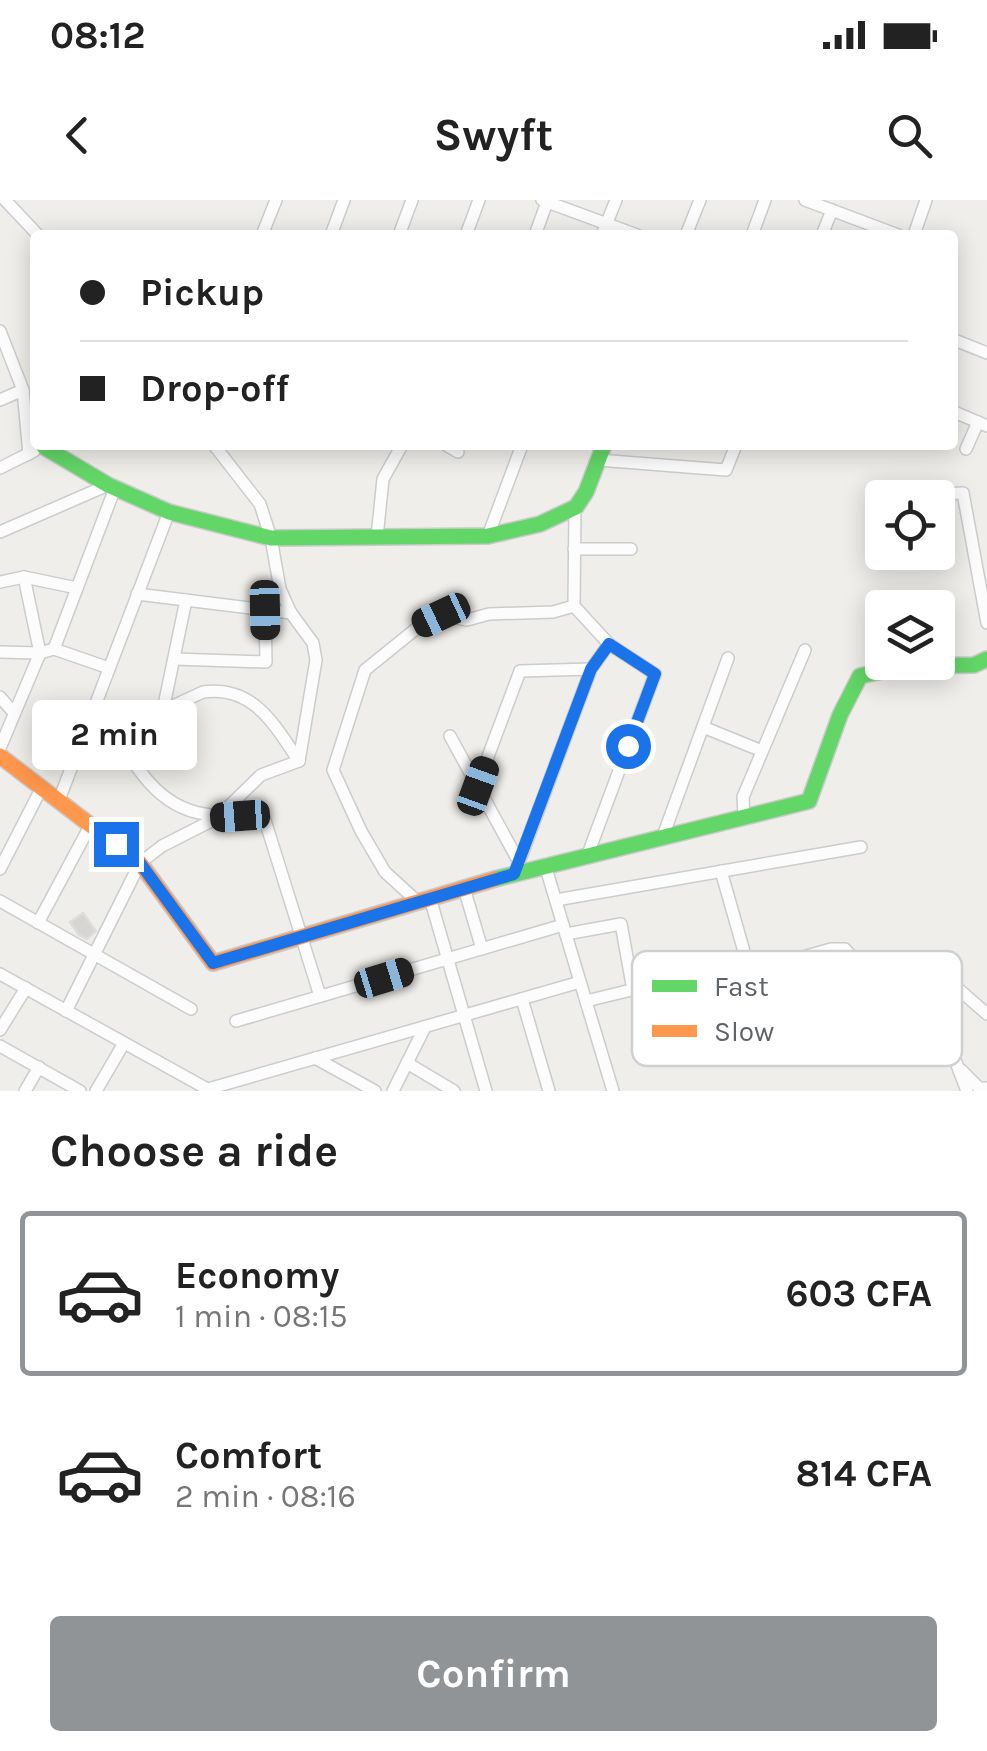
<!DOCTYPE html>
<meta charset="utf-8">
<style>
:root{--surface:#fff;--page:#f6f6f6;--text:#222;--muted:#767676;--line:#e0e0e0;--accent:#919496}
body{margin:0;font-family:Karla,sans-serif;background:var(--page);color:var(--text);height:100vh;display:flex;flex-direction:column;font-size:38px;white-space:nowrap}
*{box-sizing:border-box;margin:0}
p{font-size:32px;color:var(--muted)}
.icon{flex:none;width:55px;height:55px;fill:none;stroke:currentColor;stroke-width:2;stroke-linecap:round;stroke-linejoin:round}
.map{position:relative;height:891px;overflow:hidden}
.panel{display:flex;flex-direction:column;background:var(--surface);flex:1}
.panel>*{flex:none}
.guide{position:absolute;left:30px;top:30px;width:928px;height:220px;border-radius:10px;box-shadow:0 5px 25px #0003;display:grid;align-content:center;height:220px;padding:0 50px;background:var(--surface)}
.fabs{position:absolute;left:865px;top:280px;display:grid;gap:20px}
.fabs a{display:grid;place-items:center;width:90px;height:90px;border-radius:10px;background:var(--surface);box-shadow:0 5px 25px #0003;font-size:50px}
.end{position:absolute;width:45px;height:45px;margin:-22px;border:12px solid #1a73e8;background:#fff;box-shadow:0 0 0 5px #fff}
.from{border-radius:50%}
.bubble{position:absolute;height:70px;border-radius:10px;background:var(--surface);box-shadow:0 5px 25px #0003;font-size:32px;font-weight:700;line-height:70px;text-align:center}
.car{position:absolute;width:30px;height:60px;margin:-30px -15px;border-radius:12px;box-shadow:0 0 8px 2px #0007;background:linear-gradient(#222 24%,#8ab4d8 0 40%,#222 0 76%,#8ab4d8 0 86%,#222 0)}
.guide b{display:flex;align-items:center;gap:35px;height:95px;font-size:38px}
.guide b+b{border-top:2px solid var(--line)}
.guide i{width:25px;height:25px;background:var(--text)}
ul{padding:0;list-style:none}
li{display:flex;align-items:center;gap:30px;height:165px;margin:0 20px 15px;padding:0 30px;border:5px solid transparent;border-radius:10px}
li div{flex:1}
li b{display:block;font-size:38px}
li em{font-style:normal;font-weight:700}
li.selected{border-color:var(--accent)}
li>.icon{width:90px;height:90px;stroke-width:1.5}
h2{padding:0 50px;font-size:45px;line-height:120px}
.cta{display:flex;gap:20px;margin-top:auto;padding:20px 50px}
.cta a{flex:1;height:115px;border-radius:10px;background:var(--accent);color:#fff;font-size:40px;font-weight:700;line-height:115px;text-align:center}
.status{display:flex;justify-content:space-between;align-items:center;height:70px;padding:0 50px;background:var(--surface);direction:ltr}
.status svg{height:28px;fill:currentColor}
header{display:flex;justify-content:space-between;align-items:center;height:130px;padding:0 50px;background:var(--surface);font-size:45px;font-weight:700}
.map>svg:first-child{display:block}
</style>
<div class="status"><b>08:12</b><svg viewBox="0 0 49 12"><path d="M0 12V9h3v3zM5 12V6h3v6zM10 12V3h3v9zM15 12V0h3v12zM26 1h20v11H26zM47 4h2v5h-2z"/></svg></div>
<header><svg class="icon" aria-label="back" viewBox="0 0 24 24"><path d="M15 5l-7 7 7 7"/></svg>Swyft<svg class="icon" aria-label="search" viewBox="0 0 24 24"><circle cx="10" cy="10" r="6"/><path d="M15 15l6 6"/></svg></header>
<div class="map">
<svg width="987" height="891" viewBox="0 0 987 891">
<rect width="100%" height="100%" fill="#efeeea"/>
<!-- building -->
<path fill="#d6d5d3" stroke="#deddd9" stroke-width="2.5" d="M83 713 96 731 87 739 79 735 70 722Z"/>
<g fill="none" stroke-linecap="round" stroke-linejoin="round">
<defs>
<g id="street">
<path d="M5 0 38 35"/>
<path d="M542 0 637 35"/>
<path d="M805 0 898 35"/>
<path d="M262 35 276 0"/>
<path d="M331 35 344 0"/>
<path d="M399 35 412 0"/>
<path d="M466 35 479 0"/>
<path d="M535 35 547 2"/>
<path d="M602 35 616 0"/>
<path d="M686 35 700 0"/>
<path d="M752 35 765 0"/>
<path d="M822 35 832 10"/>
<path d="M914 35 926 0"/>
<path d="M0 131 23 190 29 254"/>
<path d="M952 139 987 153"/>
<path d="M0 200 23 190"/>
<path d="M952 211 987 226"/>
<path d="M214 245 260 304 271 338 280 389 291 413 313 443 316 460 299 561"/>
<path d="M446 245 458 252"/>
<path d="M966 249 978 222"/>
<path d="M598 260 726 270 736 245"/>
<path d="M0 268 34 251"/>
<path d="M941 294 963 293 987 423"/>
<path d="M575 307 574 406 609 444 655 474 588 654"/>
<path d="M0 332 108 285"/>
<path d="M488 336 522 245"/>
<path d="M377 337 383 279 402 245"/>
<path d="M574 349H631"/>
<path d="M0 382 24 377 77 388"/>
<path d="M137 394 291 413"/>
<path d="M54 449 115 288"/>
<path d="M0 452 40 453 54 449 109 468"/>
<path d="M174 459 266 462 265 410"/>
<path d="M0 497 14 513"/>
<path d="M163 510 186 400"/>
<path d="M90 519C121 537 122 549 143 575 177 619 213 618 263 614L320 796"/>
<path d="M703 527 762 551"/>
<path d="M115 533 203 492C253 485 274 524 299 561"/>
<path d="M450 536 519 662"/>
<path d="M0 548 40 453 24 377"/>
<path d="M477 586 520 471 591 469"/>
<path d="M59 600 169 312"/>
<path d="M744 616 743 597 805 450"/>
<path d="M663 636 728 458"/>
<path d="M545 665 613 891"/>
<path d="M0 669 41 589"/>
<path d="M721 671 747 762"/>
<path d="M515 673 591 469 609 444"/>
<path d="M464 688 482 749"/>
<path d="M430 698 486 891"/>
<path d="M556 700 861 647"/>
<path d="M0 701 191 809"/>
<path d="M418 702 385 672 361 631 333 570 365 470 422 424 441 415 467 420 489 414 553 412 574 406"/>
<path d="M38 723 91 624"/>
<path d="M566 734 621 724 633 790"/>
<path d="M933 767 987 814"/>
<path d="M0 774 211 891"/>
<path d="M522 799 549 891"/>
<path d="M586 801 747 762 782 763 831 749H845L877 788 949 844 967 891"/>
<path d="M66 811 140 663 162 646 217 618 261 575 299 561"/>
<path d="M236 821 563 725"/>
<path d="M0 830 26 788"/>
<path d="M0 846 80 891"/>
<path d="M315 858 375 891"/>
<path d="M407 863 454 891"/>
<path d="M961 870 979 888H987"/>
<path d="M208 889 580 782"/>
<path d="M25 891 39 867"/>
<path d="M96 891 124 843"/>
<path d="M393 891 425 827"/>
</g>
<g id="fast">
<path d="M44 247 108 285 169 312 271 338 488 336 540 324 576 307 586 292 604 245"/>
<path d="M495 679 809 601 840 515 860 476 904 466 974 465 987 459"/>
</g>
<path id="slow" d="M0 556 140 663 213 763 495 679"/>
</defs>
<!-- street casing -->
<use href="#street" stroke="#cbcccc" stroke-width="14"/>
<!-- fast casing -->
<use href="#fast" stroke="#cacacb" stroke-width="18"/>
<!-- slow casing -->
<use href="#slow" stroke="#cacacb" stroke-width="18"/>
<!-- street -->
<use href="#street" stroke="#fdfcfc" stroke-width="11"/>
<!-- fast -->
<use href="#fast" stroke="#63d668" stroke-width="15"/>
<!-- slow -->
<use href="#slow" stroke="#ff974d" stroke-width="15"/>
</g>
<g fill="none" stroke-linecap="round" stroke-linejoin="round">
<!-- route -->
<path stroke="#1a73e8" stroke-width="12" d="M116 644 140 663 213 763 514 674 591 469 609 444 655 474 628 546"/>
</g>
<!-- legend -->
<rect x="632" y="751" width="330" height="115" rx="15" fill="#fff" stroke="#cfd0d2" stroke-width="2.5"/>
<rect x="652" y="780" width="45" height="12" fill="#63d668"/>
<rect x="652" y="825" width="45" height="12" fill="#ff974d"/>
<g font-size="28" fill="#5f6368">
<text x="714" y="796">Fast</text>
<text x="714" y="841">Slow</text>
</g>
</svg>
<div class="fabs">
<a><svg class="icon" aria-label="locate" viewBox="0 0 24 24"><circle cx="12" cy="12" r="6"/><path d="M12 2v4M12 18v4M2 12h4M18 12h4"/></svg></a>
<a><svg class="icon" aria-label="layers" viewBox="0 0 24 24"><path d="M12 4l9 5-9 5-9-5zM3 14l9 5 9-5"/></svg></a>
</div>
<i class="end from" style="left:628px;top:546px"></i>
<i class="end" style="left:116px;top:644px"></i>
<div class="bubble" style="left:32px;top:500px;width:165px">2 min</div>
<i class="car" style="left:265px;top:410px;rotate:179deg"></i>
<i class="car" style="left:441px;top:415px;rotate:245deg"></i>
<i class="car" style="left:478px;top:586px;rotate:20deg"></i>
<i class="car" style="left:240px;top:616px;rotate:266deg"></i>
<i class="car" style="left:384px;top:778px;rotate:73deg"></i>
<div class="guide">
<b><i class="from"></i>Pickup</b>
<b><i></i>Drop-off</b>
</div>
</div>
<section class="panel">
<h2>Choose a ride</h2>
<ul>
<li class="selected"><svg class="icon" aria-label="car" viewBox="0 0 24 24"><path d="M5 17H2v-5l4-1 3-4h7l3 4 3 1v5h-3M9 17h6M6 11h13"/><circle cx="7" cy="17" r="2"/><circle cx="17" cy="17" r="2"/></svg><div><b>Economy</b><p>1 min · 08:15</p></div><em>603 CFA</em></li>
<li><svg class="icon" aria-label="car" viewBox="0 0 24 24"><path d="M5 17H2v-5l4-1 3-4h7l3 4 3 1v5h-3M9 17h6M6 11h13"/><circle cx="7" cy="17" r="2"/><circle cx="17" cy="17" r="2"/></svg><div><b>Comfort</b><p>2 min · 08:16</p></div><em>814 CFA</em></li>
</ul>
<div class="cta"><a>Confirm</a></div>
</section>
